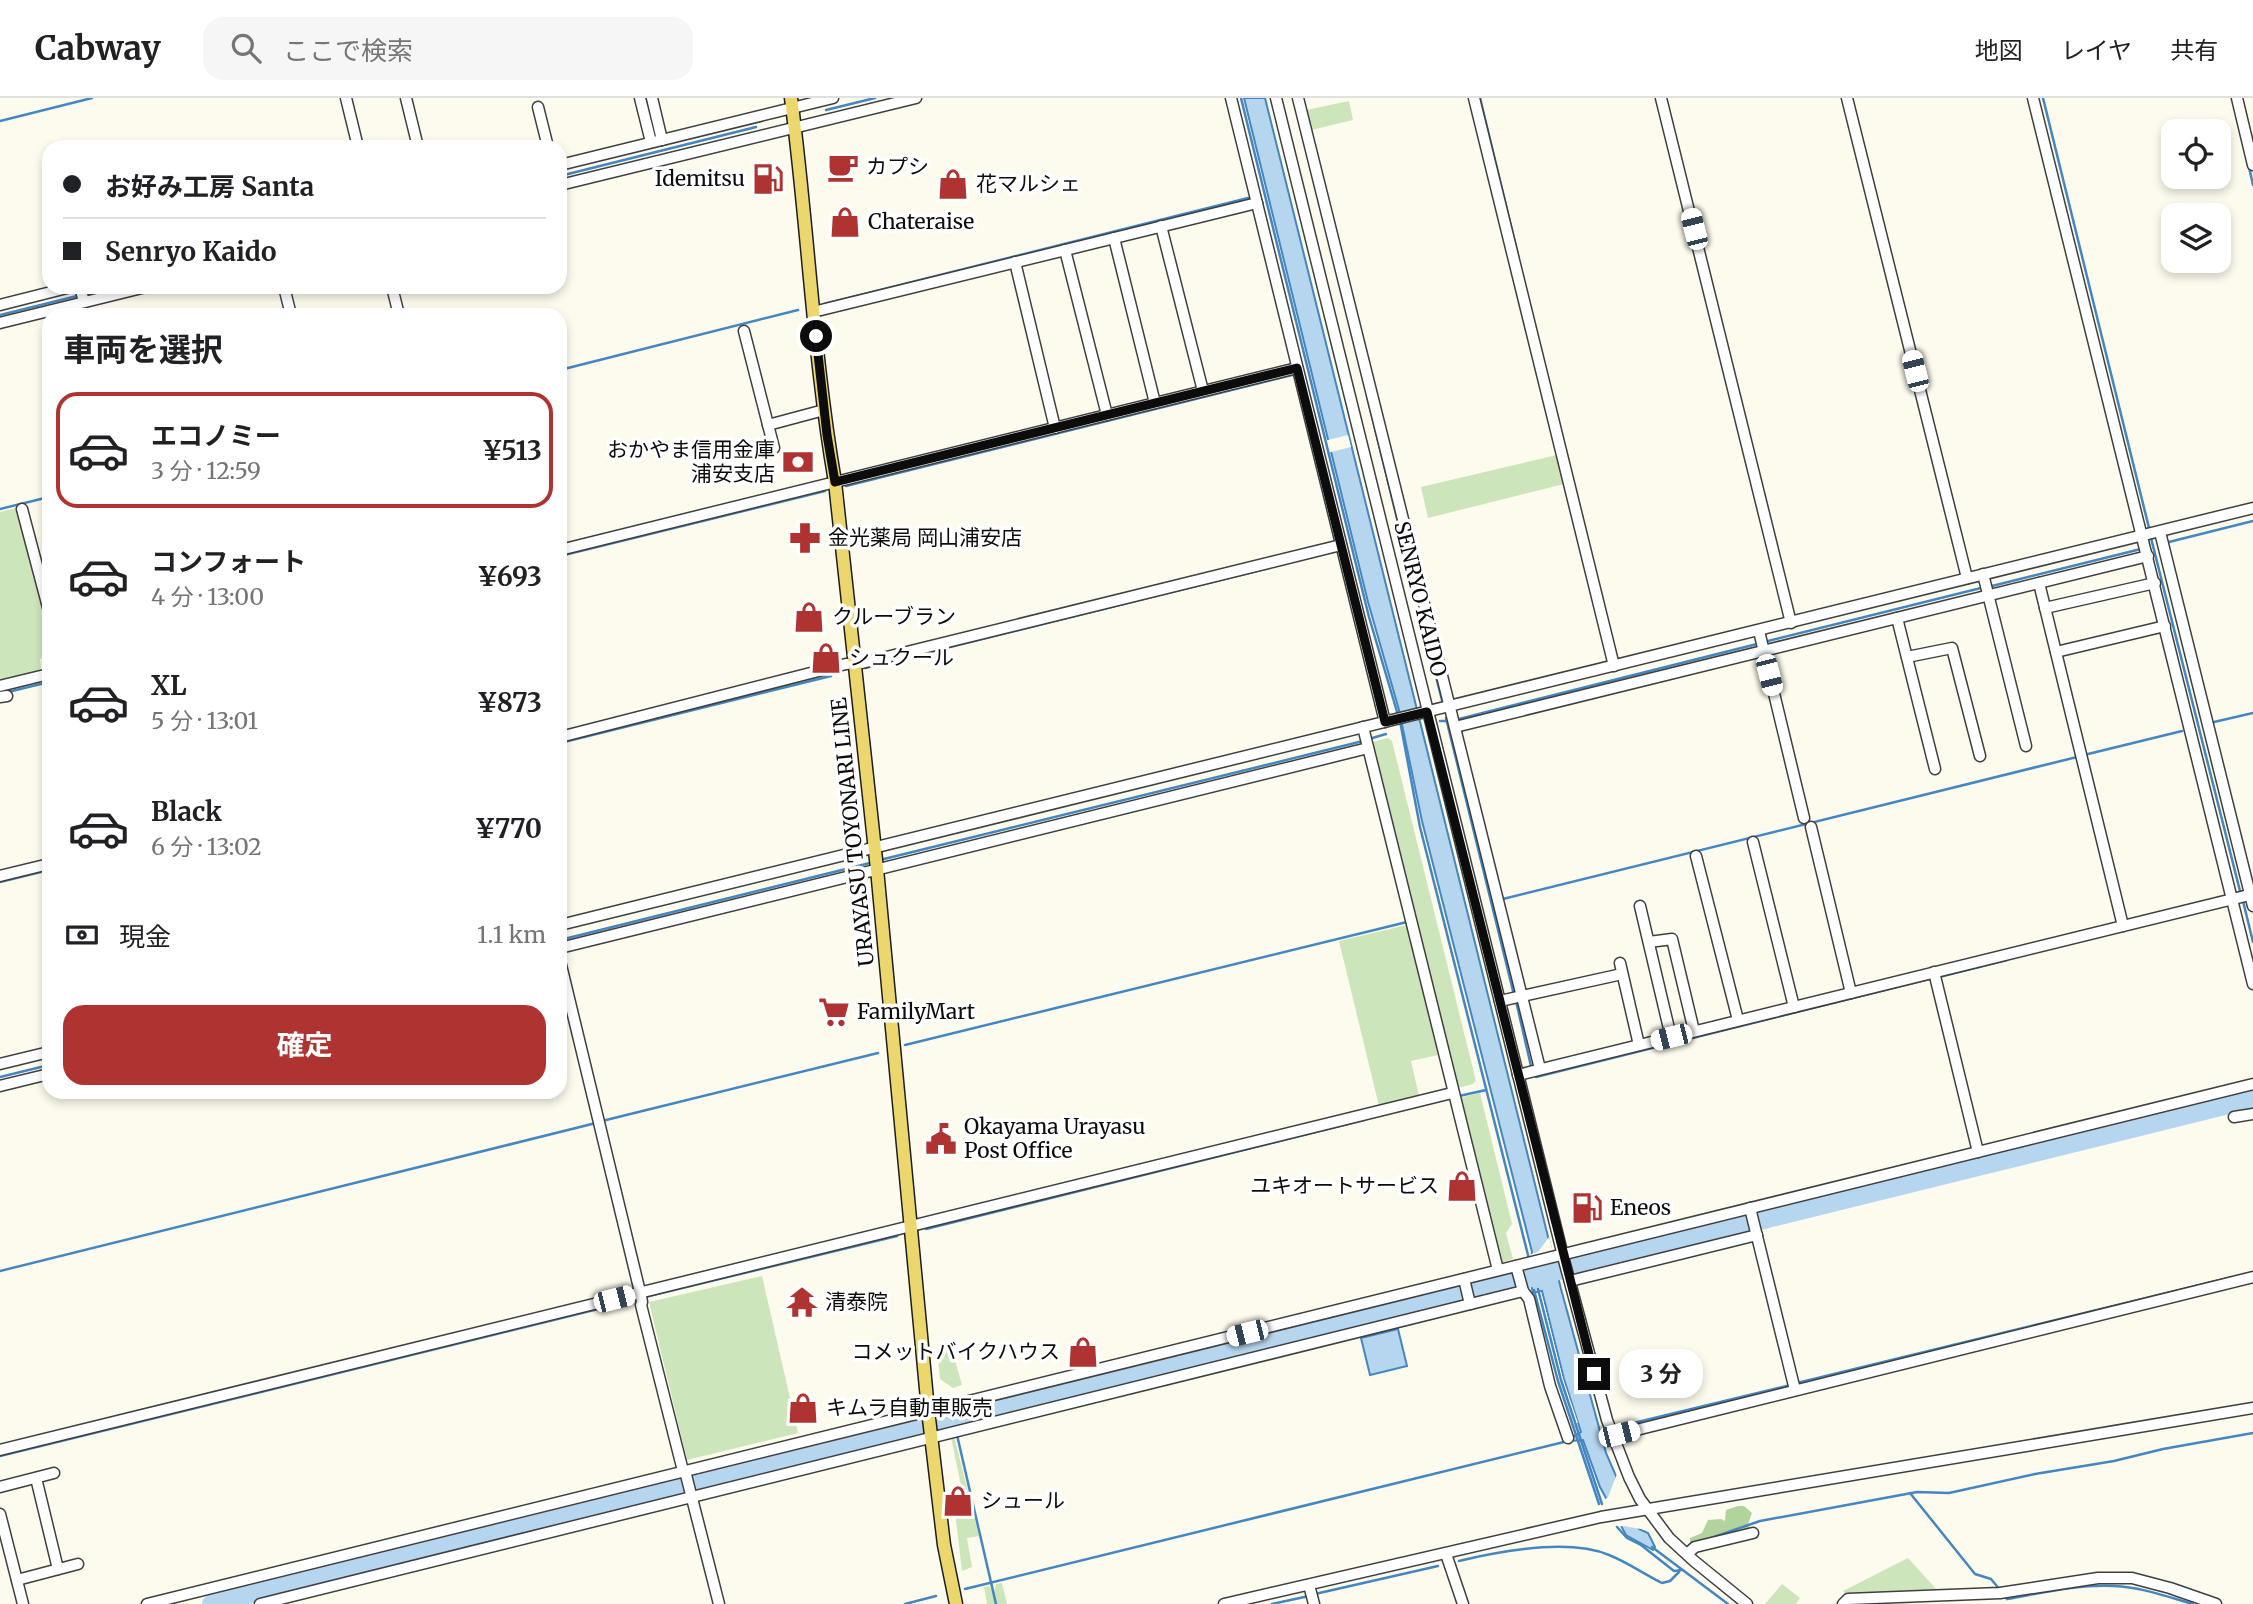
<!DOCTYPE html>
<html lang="ja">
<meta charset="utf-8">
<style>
:root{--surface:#fff;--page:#f6f6f6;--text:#202124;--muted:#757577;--line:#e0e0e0;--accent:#af3431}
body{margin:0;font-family:Merriweather,"Noto Sans JP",serif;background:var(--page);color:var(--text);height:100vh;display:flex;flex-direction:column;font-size:26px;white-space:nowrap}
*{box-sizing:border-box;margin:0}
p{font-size:23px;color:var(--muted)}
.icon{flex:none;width:38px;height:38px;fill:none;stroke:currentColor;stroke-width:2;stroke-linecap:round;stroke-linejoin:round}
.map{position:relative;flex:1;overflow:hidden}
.sheet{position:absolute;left:42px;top:210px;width:525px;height:791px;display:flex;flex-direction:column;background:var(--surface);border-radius:21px;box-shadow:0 4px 10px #0003}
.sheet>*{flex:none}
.guide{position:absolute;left:42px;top:42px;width:525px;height:154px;border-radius:21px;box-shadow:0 4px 10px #0003;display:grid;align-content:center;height:154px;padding:0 21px;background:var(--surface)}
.buttons{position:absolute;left:2161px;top:21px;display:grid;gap:14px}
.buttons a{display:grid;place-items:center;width:70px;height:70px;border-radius:14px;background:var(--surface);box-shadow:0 4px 10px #0003;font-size:35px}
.end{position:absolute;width:32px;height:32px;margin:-16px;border:9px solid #0c0c0c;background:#fff;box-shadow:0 0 0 4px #fff}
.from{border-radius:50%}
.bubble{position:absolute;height:49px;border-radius:21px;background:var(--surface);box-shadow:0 4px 10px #0003;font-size:23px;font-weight:700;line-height:49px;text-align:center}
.car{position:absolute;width:21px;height:42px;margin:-21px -10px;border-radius:9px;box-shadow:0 0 5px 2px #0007;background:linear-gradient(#fff 24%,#345 0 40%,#fff 0 76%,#345 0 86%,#fff 0)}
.guide b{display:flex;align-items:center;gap:24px;height:66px;font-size:26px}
.guide b+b{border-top:2px solid var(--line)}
.guide i{width:18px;height:18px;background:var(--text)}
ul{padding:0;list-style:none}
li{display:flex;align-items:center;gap:21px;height:116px;margin:0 14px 10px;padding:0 7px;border:4px solid transparent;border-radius:21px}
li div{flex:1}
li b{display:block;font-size:26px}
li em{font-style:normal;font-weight:700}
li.selected{border-color:var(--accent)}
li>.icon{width:63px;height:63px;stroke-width:1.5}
h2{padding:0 21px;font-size:32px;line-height:84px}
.pay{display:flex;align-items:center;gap:18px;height:77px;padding:0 21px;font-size:26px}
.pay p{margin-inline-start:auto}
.action{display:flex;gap:14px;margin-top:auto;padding:14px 21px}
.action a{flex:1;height:80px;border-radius:21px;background:var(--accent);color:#fff;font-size:28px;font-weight:700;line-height:80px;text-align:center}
header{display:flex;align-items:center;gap:42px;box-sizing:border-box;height:98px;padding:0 35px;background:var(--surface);border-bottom:2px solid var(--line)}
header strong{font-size:33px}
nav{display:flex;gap:38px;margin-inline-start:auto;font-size:24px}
.search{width:490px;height:63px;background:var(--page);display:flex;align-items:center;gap:18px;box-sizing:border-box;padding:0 24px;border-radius:21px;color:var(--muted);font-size:26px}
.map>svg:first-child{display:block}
</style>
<header>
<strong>Cabway</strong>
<div class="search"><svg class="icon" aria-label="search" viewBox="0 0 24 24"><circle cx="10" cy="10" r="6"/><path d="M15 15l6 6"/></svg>ここで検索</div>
<nav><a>地図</a><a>レイヤ</a><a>共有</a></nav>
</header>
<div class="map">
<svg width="2253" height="1506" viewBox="0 0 2253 1506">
<rect width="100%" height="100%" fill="#fdfbed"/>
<!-- green -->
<g fill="#cde5ba">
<path d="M1349 3 1353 22 1311 32 1306 12Z"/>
<path d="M1557 357 1564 386 1428 420 1421 389Z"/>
<path d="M20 409 49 526V559L40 561 41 570 39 572 0 582V414Z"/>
<path d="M1388 640 1392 643 1476 983 1473 986 1458 990 1373 644Z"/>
<path d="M1407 827 1438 957 1411 963 1419 998 1379 1008 1339 843Z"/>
<path d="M1480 995 1512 1126 1506 1135 1513 1161 1500 1165 1459 1000Z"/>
<path d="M762 1178 798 1335 687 1362 649 1204Z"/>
<path d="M937 1251H949L954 1259 962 1287 953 1290 940 1281Z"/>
<path d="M954 1338 979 1438 967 1440 972 1469 962 1473 955 1415 966 1412 951 1339Z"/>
<path d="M1908 1460 1937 1492 1846 1498 1843 1493Z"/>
<path d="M1002 1485 1007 1506H987L984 1489 989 1488 992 1493 995 1492 996 1486Z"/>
<path d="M1782 1486 1800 1500 1796 1506H1765Z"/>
</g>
<!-- forest -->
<path fill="#b0d49b" d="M1738 1408H1744L1752 1415 1748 1426 1750 1430 1695 1448 1690 1446V1440L1702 1435 1708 1422 1721 1421 1725 1423 1726 1412Z"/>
<!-- water -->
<g fill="#b6d6f0" stroke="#4486c1" stroke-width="2">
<path d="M1244 0H1265L1561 1191 1606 1355 1639 1431 1648 1435 1655 1449 1653 1452 1626 1437 1600 1389 1583 1342 1572 1343 1571 1340 1581 1334 1564 1281 1542 1193 1533 1195 1528 1174 1532 1154 1422 723 1399 612 1368 504Z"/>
<path d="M1398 1231 1407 1268 1370 1277 1361 1240Z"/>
</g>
<!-- pier -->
<g fill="#fdfbed">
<path d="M1348 337 1351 349 1327 355 1324 343Z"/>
<path d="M1549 1139 1557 1169 1553 1167 1527 1174 1526 1167 1528 1157 1538 1154Z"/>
<path d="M1541 1194 1563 1281 1578 1325H1575L1561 1282 1539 1197 1534 1199 1533 1196Z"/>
<path d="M1617 1376 1641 1428 1646 1432 1624 1428 1603 1430 1597 1408 1608 1399Z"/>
</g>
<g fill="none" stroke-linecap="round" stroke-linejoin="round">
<!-- stream -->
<g stroke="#4486c1" stroke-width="2.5">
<path d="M646 0 655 35"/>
<path d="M1241 0 1369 519 1398 617"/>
<path d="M1480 0 1518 157"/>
<path d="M2043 0 2150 434"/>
<path d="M826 12 875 0"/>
<path d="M0 23 92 0"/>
<path d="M2249 69 2253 87"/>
<path d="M560 78 756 29"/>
<path d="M84 197 115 189"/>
<path d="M824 206 1248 100"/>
<path d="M0 217 77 198"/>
<path d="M560 272 798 212"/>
<path d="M1367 298 1418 506"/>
<path d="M846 388 1296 276"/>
<path d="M0 411 49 399"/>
<path d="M2151 440 2241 797"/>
<path d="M2165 445 2253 423"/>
<path d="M560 458 825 393"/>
<path d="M1988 489 2141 451"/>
<path d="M1764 544 1981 490"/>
<path d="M1428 548 1442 602"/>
<path d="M865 570 1269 470"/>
<path d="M8 594 49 584"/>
<path d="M1446 620 1514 897"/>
<path d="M1455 622 1757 546"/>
<path d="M1400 623 1420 729 1529 1161"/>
<path d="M1440 623H1448"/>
<path d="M2214 624 2253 615"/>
<path d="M1369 641 1386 636"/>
<path d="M560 645 831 578"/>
<path d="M2084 657 2182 633"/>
<path d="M880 762 1363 643"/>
<path d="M0 784 49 772"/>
<path d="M1503 801 2077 659"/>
<path d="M2243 803 2253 844"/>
<path d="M560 842 874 764"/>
<path d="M1939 879 2007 862"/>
<path d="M1516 903 1531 968"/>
<path d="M905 947 1407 824"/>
<path d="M1535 977 1536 979 1933 880"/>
<path d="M0 979 49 967"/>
<path d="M1459 998 1486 992"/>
<path d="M602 1023 878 955"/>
<path d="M926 1131 1364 1022"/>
<path d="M0 1173 596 1025"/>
<path d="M1538 1191 1561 1282 1602 1406"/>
<path d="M1534 1192 1558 1283 1599 1406"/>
<path d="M645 1199 897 1138"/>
<path d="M1797 1285 2233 1179"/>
<path d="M954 1323 955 1330"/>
<path d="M1617 1329 1791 1287"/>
<path d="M957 1337 996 1506"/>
<path d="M0 1358 639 1201"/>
<path d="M1910 1395 1975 1476 1991 1481 2001 1493"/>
<path d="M1617 1429 1627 1440 1641 1447 1674 1473 1682 1472"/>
<path d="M1708 1441 1760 1423 1917 1394 1949 1395 2035 1376 2114 1363 2163 1351 2253 1335"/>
<path d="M1652 1449 1728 1506"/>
<path d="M1459 1463C1501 1453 1568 1440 1609 1457 1627 1464 1644 1476 1662 1485L1670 1483 1679 1474"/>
<path d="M965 1491 1568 1343"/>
<path d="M1315 1496 1438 1468"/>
<path d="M2005 1498 2007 1501C2042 1495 2079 1486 2114 1488 2141 1489 2168 1499 2193 1506"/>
<path d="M905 1506 936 1498"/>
<path d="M1272 1506 1309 1498"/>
</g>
<!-- river -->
<g stroke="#b6d6f0" stroke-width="18">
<path d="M1574 1169 2253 1001"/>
<path d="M211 1506 1559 1173"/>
</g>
<defs>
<g id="minor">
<path d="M346 0 358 49"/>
<path d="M406 0 418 49"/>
<path d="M640 0 651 44"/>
<path d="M652 0 662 42"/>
<path d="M1231 0 1385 624"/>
<path d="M1276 0 1565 1166 1607 1322 1629 1379 1640 1401 1669 1440 1694 1463 1747 1506"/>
<path d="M1298 0 1540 971"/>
<path d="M1474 0 1614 568"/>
<path d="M1661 0 1791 525"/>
<path d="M1847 0 1967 480"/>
<path d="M2033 0 2253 886"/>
<path d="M2237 0 2253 67"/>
<path d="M538 9 548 49"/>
<path d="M560 67 833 0"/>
<path d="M560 87 916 0"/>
<path d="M1161 128 1203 293"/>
<path d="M1114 140 1155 305"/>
<path d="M1065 152 1107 317"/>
<path d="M1015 164 1055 330"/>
<path d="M80 189 84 204"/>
<path d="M284 189 291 217"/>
<path d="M392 189 399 217"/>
<path d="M0 207 71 189"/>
<path d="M813 214 1257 105"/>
<path d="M0 225 146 189"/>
<path d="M744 233 774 350"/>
<path d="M768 327 824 312"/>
<path d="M22 411 49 513"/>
<path d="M2160 434 2253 808"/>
<path d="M560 452 1297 270"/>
<path d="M1983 476 2026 648"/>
<path d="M2039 485 2123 828"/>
<path d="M2045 510 2155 485"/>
<path d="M1897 520 1935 671"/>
<path d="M1759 533 1804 720"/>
<path d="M2056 554 2165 528"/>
<path d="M1907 559 1952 550 1980 658"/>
<path d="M0 588 49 576"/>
<path d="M0 599 7 598"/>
<path d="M1363 629 1498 1172"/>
<path d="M1455 629 2148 458"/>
<path d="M560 639 846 566 862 565 1341 447"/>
<path d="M1811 729 1851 895"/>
<path d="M1753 744 1794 909"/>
<path d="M1696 758 1738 922"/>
<path d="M0 778 49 766"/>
<path d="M1640 808 1671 939"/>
<path d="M560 827 2253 410"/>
<path d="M1649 844 1672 841 1694 933"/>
<path d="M560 850 1368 650"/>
<path d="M560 863 640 1194 642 1204 641 1207 683 1373"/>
<path d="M1620 865 1639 947"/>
<path d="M1934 874 1978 1054"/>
<path d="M1500 903 1622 876"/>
<path d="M0 966 49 954"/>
<path d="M1518 977 2253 796"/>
<path d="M0 988 49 976"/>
<path d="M2234 1019 2253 1016"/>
<path d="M1750 1110 1795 1292"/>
<path d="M1516 1168 1523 1193 1529 1201 1550 1288 1568 1340"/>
<path d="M1464 1181 1470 1206"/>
<path d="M1570 1183 1757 1137"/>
<path d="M1612 1338 2253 1179"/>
<path d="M0 1352 1452 995"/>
<path d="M685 1373 719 1506"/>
<path d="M36 1380 58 1471"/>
<path d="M0 1389 54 1375"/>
<path d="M0 1416 23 1506"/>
<path d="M1446 1456 1463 1506"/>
<path d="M1687 1456 1695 1449 1753 1435"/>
<path d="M17 1482 78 1466"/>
<path d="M1309 1487 1314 1506"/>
<path d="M147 1506 2253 986"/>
<path d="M260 1506 1523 1193"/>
<path d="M1224 1506 1601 1419 2253 1310"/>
<path d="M1843 1506 1848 1501 2000 1495 2098 1480H2132L2170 1490 2216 1506"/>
</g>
<path id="major" d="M791 0C808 128 813 257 835 384L877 771 928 1312 944 1447 956 1506"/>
</defs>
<!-- minor casing -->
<use href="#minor" stroke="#3f3f3f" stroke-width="13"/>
<!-- major casing -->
<use href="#major" stroke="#1d1d1d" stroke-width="15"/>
<!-- minor -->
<use href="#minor" stroke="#fff" stroke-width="10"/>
<!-- major -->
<use href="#major" stroke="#ecd76f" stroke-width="12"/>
</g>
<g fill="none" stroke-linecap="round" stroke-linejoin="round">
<!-- route -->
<path stroke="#0c0c0c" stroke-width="9" d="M816 238 827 337 835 384 1297 270 1385 624 1427 614 1594 1276"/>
</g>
<!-- icons -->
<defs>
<symbol id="cafe-bare" viewBox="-9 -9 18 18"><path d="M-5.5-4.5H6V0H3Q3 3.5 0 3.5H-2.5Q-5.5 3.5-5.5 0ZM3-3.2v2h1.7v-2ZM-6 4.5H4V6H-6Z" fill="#af3431" stroke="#fff" stroke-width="2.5" paint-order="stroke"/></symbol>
<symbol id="fuel-bare" viewBox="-9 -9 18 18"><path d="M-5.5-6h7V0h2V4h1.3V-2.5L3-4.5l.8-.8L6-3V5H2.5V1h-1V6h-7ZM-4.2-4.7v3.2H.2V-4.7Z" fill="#af3431" stroke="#fff" stroke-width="2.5" paint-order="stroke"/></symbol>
<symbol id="shop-bare" viewBox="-9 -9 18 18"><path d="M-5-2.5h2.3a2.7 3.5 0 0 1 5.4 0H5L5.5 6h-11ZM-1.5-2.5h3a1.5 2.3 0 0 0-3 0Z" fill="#af3431" stroke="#fff" stroke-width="2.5" paint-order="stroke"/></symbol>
<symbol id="bank-bare" viewBox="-9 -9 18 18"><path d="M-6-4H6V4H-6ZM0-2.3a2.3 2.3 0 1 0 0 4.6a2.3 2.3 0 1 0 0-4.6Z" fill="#af3431" stroke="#fff" stroke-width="2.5" paint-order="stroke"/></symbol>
<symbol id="pharmacy-bare" viewBox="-9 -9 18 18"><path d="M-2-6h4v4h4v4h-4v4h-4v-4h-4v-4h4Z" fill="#af3431" stroke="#fff" stroke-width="2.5" paint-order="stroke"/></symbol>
<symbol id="supermarket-bare" viewBox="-9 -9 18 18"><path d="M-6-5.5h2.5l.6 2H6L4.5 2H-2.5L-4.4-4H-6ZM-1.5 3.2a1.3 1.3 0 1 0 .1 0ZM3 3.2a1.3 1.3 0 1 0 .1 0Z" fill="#af3431" stroke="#fff" stroke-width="2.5" paint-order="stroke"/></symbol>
<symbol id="civic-bare" viewBox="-9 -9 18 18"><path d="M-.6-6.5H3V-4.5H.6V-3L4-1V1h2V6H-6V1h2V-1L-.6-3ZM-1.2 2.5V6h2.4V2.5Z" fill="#af3431" stroke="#fff" stroke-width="2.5" paint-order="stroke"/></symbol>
<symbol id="temple-bare" viewBox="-9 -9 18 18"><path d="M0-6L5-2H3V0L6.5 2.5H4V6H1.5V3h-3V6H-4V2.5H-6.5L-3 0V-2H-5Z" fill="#af3431" stroke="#fff" stroke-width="2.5" paint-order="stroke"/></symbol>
</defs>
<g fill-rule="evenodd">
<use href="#cafe-bare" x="821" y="47" width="44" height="44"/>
<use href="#fuel-bare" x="746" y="59" width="44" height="44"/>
<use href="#shop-bare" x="931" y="64" width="44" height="44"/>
<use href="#shop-bare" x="823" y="102" width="44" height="44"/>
<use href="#bank-bare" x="776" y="342" width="44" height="44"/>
<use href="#pharmacy-bare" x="783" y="418" width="44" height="44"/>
<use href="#shop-bare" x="787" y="497" width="44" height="44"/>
<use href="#shop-bare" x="804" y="538" width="44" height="44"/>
<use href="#supermarket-bare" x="812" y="892" width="44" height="44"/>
<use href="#civic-bare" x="919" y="1019" width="44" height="44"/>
<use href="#shop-bare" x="1440" y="1066" width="44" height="44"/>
<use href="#fuel-bare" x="1565" y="1088" width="44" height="44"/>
<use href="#temple-bare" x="780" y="1182" width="44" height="44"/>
<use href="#shop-bare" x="1061" y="1232" width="44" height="44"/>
<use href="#shop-bare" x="781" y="1288" width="44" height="44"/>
<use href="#shop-bare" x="936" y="1381" width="44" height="44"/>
</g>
<g text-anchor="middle" stroke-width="7" stroke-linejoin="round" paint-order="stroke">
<!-- poi labels -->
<g font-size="21" fill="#0c0c0c" stroke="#fff" text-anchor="start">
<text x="866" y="76">カプシ</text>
<text x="745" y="88" text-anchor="end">Idemitsu</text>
<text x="976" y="93">花マルシェ</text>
<text x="868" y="131">Chateraise</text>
<text x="775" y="359" text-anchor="end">おかやま信用金庫<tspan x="775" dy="24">浦安支店</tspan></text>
<text x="828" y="447">金光薬局 岡山浦安店</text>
<text x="832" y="526">クルーブラン</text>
<text x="849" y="567">シュクール</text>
<text x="857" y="921">FamilyMart</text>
<text x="964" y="1036">Okayama Urayasu<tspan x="964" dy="24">Post Office</tspan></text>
<text x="1439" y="1095" text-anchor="end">ユキオートサービス</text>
<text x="1610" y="1117">Eneos</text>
<text x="825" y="1211">清泰院</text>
<text x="1060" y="1261" text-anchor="end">コメットバイクハウス</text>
<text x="826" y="1317">キムラ自動車販売</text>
<text x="981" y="1410">シュール</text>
</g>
<!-- street labels -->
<g font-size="21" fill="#0c0c0c" stroke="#fff">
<text transform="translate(1420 501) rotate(76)" y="7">SENRYO KAIDO</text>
<text transform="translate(853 734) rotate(-96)" y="7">URAYASU TOYONARI LINE</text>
</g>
</g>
</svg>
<div class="buttons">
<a><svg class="icon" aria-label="locate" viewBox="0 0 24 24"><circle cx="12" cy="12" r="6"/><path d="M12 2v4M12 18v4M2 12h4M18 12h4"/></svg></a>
<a><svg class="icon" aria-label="layers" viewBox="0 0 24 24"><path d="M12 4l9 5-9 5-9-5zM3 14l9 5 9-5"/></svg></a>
</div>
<i class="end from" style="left:816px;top:238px"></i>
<i class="end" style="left:1594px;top:1276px"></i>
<div class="bubble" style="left:1619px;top:1251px;width:84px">3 分</div>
<i class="car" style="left:1694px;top:131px;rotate:346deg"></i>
<i class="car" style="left:1915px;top:273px;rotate:346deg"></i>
<i class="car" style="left:1769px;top:577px;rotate:166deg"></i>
<i class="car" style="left:1671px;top:939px;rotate:256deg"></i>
<i class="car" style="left:614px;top:1201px;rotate:76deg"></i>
<i class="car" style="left:1247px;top:1235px;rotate:256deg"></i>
<i class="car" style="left:1619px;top:1336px;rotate:76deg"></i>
<div class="guide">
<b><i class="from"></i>お好み工房 Santa</b>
<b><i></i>Senryo Kaido</b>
</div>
<section class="sheet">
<h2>車両を選択</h2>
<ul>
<li class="selected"><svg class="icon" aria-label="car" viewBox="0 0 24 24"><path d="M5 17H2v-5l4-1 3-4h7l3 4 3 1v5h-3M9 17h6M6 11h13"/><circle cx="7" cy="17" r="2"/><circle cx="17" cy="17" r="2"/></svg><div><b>エコノミー</b><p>3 分 · 12:59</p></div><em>¥513</em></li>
<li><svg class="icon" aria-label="car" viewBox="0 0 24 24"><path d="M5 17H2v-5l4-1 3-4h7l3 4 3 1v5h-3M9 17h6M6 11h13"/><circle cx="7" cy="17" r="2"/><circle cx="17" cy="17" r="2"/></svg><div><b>コンフォート</b><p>4 分 · 13:00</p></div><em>¥693</em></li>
<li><svg class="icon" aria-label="car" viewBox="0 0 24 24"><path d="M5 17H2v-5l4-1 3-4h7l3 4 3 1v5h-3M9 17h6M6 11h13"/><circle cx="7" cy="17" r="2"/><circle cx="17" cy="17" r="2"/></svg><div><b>XL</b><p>5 分 · 13:01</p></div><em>¥873</em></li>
<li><svg class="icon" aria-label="car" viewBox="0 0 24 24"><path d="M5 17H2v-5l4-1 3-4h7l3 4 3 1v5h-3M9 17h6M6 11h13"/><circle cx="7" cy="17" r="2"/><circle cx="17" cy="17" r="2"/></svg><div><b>Black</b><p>6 分 · 13:02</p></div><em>¥770</em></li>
</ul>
<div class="pay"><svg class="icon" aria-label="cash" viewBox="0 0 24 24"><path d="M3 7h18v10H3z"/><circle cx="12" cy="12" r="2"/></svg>現金<p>1.1 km</p></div>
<div class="action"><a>確定</a></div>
</section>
</div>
